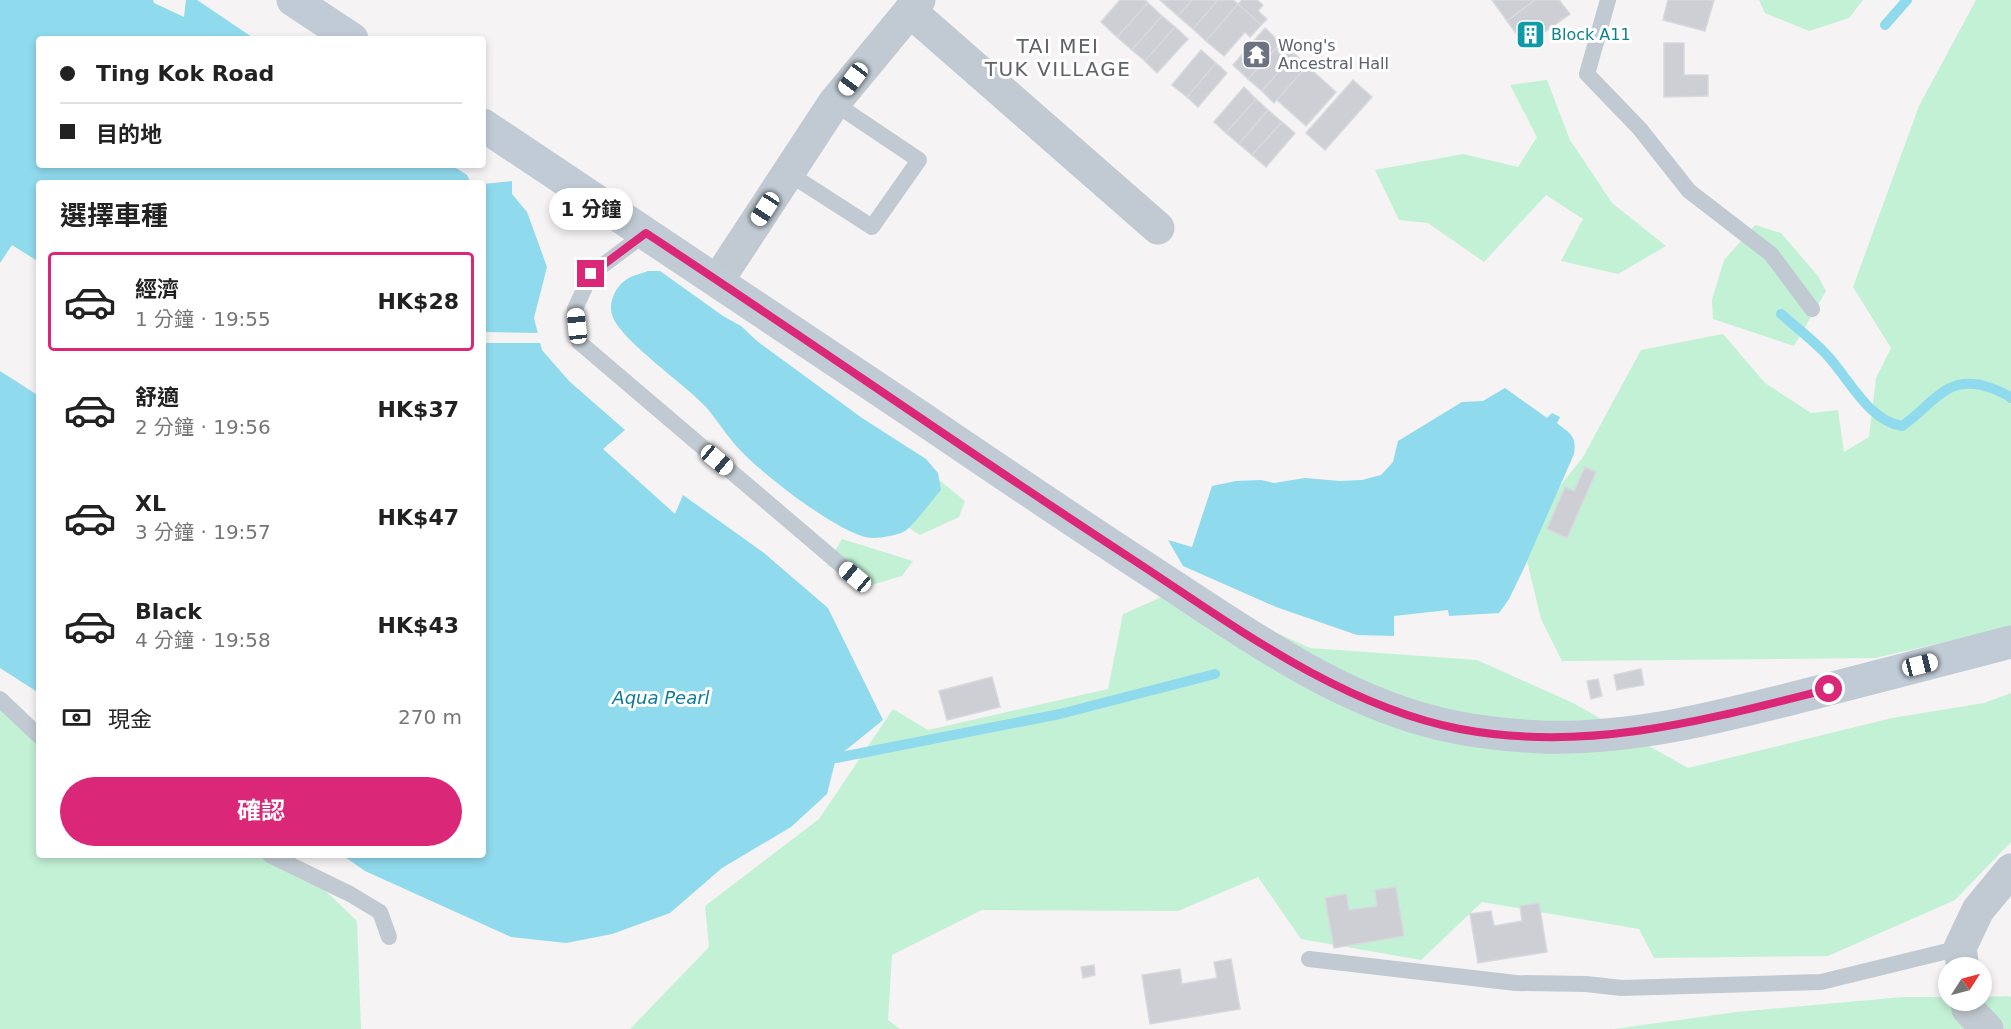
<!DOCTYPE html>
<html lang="zh-TW">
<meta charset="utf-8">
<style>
:root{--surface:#fff;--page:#f2f2f2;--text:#222;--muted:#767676;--line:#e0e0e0;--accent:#db2777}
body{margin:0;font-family:"DejaVu Sans","Noto Sans TC",sans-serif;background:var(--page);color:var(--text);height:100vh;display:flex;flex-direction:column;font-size:22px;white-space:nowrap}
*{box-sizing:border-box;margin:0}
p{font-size:20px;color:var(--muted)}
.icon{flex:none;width:33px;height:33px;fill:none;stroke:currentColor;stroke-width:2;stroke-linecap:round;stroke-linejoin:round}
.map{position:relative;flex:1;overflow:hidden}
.details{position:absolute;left:36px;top:180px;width:450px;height:678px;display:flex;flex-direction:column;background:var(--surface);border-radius:6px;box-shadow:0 3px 9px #0003}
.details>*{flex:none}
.top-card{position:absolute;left:36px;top:36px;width:450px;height:132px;border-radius:6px;box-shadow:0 3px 9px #0003;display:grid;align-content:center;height:132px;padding:0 24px;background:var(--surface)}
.needle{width:39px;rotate:54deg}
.fabs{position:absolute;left:1938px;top:957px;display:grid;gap:12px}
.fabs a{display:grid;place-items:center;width:54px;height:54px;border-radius:50%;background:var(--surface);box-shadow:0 3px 9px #0003;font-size:30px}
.end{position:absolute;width:27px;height:27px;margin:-14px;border:8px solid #db2777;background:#fff;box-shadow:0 0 0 3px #fff}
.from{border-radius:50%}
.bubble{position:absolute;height:42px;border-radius:21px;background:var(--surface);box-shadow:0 3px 9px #0003;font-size:20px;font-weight:700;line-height:42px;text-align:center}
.car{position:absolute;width:18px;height:36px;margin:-18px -9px;border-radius:8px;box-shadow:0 0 4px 2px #0007;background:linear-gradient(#fff 24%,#345 0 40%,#fff 0 76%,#345 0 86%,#fff 0)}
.top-card b{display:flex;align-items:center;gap:21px;height:57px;font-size:22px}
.top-card b+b{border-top:2px solid var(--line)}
.top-card i{width:15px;height:15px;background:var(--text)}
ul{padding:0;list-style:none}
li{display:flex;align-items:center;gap:18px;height:99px;margin:0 12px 9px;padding:0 12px;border:3px solid transparent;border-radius:6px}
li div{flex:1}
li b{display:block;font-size:22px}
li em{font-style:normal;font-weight:700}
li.active{border-color:var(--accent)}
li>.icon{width:54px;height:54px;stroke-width:1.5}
h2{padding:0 24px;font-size:27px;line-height:72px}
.pay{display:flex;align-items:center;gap:15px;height:66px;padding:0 24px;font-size:22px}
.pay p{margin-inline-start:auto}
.cta{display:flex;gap:12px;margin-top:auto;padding:12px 24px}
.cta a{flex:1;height:69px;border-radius:36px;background:var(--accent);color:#fff;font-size:24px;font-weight:700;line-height:69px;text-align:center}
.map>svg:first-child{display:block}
</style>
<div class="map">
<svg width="2011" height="1029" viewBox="0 0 2011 1029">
<rect width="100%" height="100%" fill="#f5f3f3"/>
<!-- green -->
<g fill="#c3f1d5">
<path d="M1759 0H1863L1849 18 1809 31 1765 13Z"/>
<path d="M1976 0H2011V627L1875 658 1562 661 1541 619 1521 536 1583 457 1641 350 1723 334 1765 383 1811 413 1838 410 1844 452 1869 437 1876 378 1891 348 1853 287 1919 106Z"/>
<path d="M1547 80 1570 140 1612 203 1666 246 1618 274 1561 261 1583 219 1546 195 1484 262 1428 223 1399 220 1375 170 1463 154 1518 167 1537 137 1510 85Z"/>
<path d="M1755 225 1781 233 1818 276 1826 291 1794 346 1713 319 1712 300 1724 260Z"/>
<path d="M918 463 965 501 959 517 920 535 893 517Z"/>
<path d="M842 539 913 561 902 576 868 586 827 565Z"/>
<path d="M1180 589 1310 648 1477 660 1573 703 1688 768 1892 718 1984 703 2011 693V842L1955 900 1828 956 1654 958 1639 929 1482 902 1421 960 1301 939 1258 877 1178 911 982 910 892 955 888 1020 900 1029H630L709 947 705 906 819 819 893 709 928 730 1108 689 1123 614Z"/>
<path d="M0 704 39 733V855H288L357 921 361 1029H0Z"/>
<path d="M1903 997H1948V1000H1982V997L2009 996 2011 997V1029H1614L1737 1012Z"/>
</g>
<!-- water -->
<g fill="#90daee">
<path d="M0 0H153L154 3 184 17 186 0H197L255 39H39V165H451L467 175 471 183H39V693L0 668Z"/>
<path d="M512 181V194L527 212 547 267 534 318 542 350 569 381 625 430 603 449 675 514 683 495 764 553 828 608 883 720 836 758 827 794 791 827 722 868 670 913 612 934 566 943 511 937 365 871 342 855H483V184Z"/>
<path d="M648 271H660L723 316 741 326 757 341 862 418 926 459 938 473 941 490C932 500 915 524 905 531 899 535 881 538 874 538 844 539 760 472 739 449 727 436 717 420 706 407 685 384 620 340 612 315 608 302 616 286 627 279 633 275 641 274 648 271Z"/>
<path d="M1505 388 1547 418 1552 413 1560 417 1557 423C1570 434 1577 435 1574 454L1524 568 1509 599 1499 613 1449 616 1448 610 1394 616V636L1357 635 1276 607 1183 566 1168 540 1192 547 1212 486 1236 481 1261 480 1274 483 1305 478 1340 481 1362 480 1381 475 1393 462 1398 441 1462 402 1483 401Z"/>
</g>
<!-- pier -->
<g fill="#f5f3f3">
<path d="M12 245 39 262V396L0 371V263Z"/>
<path d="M483 332 541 333 544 343H483Z"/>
</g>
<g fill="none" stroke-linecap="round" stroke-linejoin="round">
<!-- stream -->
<g stroke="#90daee" stroke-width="10">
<path d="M1885 25 1907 0"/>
<path d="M1781 314C1795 326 1810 338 1823 351 1847 374 1867 421 1902 426 1931 407 1943 377 1981 385 1992 388 2002 391 2011 398"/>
<path d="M836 758 1060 714 1215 674"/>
</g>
</g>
<!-- building -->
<g fill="#cdcfd5" stroke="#d7d9de" stroke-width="1.5">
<path d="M1120 0H1145L1148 3 1117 37 1101 22Z"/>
<path d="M1160 0H1192L1178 16Z"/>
<path d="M1192 0H1218L1193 29 1178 16Z"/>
<path d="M1218 0H1233L1238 4 1206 41 1193 29Z"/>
<path d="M1242 0H1257L1263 5 1258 11 1267 19 1261 25 1238 4Z"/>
<path d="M1492 0H1535L1507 21Z"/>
<path d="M1535 0H1559L1570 14 1525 46 1507 21Z"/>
<path d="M1668 0H1714L1705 31 1663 20Z"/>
<path d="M1148 3 1162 16 1132 50 1117 37Z"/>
<path d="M1238 4 1261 25 1250 37 1245 32 1224 56 1206 41Z"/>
<path d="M1162 16 1175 27 1145 61 1132 50Z"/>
<path d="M1175 27 1188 39 1157 73 1145 61Z"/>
<path d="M1265 28 1281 43 1248 79 1233 65Z"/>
<path d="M1281 43 1295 54 1262 91 1248 79Z"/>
<path d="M1664 43H1684V75H1708V96L1664 97Z"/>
<path d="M1201 50 1216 63 1187 97 1172 85Z"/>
<path d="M1295 54 1307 66 1274 103 1262 91Z"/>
<path d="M1216 63 1227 73 1198 107 1187 97Z"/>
<path d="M1307 66 1336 92 1306 126 1277 100Z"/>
<path d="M1353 80 1372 97 1325 150 1306 133Z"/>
<path d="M1244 87 1256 99 1226 133 1214 122Z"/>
<path d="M1256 99 1268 110 1239 144 1226 133Z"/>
<path d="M1268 110 1282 122 1252 155 1239 144Z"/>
<path d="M1282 122 1295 133 1266 167 1252 155Z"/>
<path d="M1585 467 1596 472 1567 538 1547 529 1565 487 1574 491Z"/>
<path d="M1641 669 1644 685 1617 690 1614 675Z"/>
<path d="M992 677 1000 707 947 720 939 691Z"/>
<path d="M1598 679 1602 696 1591 699 1587 681Z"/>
<path d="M1396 887 1404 936 1334 948 1325 898 1346 894 1349 910 1377 906 1375 890Z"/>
<path d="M1539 903 1547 952 1478 963 1470 914 1491 911 1494 926 1522 921 1520 906Z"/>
<path d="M1231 959 1240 1009 1150 1024 1142 975 1180 969 1182 984 1217 978 1214 962Z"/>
<path d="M1094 965 1095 975 1083 978 1081 967Z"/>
</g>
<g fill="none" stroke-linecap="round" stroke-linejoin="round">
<!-- lane -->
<g stroke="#c1cad2" stroke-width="16">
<path d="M1608 0 1587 74 1640 129 1689 191 1771 254 1812 309"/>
<path d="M788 173 872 227 919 160 834 103"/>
<path d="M646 233 591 274 575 309 579 342 855 577"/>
<path d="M0 699 39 736"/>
<path d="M270 855 350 894 380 912 389 937"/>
<path d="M1309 959 1516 983 1586 984 1622 988 1821 982 1960 948"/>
</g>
<!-- street -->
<g stroke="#c1cad2" stroke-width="33">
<path d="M910 11 1158 228"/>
<path d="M718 280 834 103 919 0"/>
<path d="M1963 968 1960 948 1978 910 2011 870"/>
<path d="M1967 1000 1968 1009 1987 1029"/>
</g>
<!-- secondary -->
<g stroke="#c1cbd6" stroke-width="33">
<path d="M293 0 352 39"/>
<path d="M483 125C629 222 775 319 920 417 1001 472 1082 527 1164 580 1247 634 1332 695 1429 721 1465 731 1503 735 1540 737 1630 740 1716 718 1802 696 1872 678 1941 660 2011 642"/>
</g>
</g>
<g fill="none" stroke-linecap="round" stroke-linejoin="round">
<!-- route -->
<path stroke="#db2777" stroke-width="8" d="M591 274 646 233C810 341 970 454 1135 561 1234 626 1341 706 1460 729 1588 753 1706 720 1829 689"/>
</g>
<!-- icons -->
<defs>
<symbol id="building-square" viewBox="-11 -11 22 22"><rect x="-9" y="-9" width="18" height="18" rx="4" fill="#0f9aa8" stroke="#fff"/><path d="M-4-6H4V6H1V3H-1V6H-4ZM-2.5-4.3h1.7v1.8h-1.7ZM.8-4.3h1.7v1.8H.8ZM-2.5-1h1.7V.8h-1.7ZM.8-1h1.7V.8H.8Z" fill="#fff"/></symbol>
<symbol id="temple-square" viewBox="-11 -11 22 22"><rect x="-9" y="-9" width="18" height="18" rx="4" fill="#6b7280" stroke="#fff"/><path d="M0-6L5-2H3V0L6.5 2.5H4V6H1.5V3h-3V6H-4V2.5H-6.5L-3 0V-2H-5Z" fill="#fff"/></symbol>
</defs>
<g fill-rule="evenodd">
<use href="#building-square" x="1514" y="18" width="33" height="33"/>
<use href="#temple-square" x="1240" y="38" width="33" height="33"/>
</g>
<g text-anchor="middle" stroke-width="6" stroke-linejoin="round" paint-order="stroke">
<!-- culture labels -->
<g font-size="16" fill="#0d838f" stroke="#fff" text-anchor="start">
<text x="1551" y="40">Block A11</text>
</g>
<!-- worship labels -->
<g font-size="16" fill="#5b616d" stroke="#fff" text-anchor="start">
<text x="1278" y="51">Wong's<tspan x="1278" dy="18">Ancestral Hall</tspan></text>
</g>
<!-- water labels -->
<g font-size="18" font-style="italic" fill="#0c7c9b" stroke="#fff">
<text x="661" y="704">Aqua Pearl</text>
</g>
<!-- quarter labels -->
<g font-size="20" letter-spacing="1.5" fill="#5f6368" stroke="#fff">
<text x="1058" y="53">TAI MEI<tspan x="1058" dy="23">TUK VILLAGE</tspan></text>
</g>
</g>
</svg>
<div class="fabs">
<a><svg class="needle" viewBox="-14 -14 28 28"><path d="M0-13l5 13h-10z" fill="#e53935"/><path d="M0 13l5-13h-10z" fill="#767676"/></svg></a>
</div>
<i class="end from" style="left:1829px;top:689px"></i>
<i class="end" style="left:591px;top:274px"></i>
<div class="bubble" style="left:549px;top:188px;width:84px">1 分鐘</div>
<i class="car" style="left:853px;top:79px;rotate:217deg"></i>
<i class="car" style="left:765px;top:209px;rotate:213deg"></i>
<i class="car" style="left:577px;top:326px;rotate:354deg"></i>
<i class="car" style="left:717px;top:460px;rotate:130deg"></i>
<i class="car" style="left:855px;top:577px;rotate:310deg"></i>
<i class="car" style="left:1920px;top:665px;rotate:76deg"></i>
<div class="top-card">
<b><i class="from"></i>Ting Kok Road</b>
<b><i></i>目的地</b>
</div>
<section class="details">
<h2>選擇車種</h2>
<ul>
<li class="active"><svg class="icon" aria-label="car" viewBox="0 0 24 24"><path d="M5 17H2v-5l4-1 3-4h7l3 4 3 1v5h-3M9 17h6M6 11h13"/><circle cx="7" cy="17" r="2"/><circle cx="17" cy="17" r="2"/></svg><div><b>經濟</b><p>1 分鐘 · 19:55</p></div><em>HK$28</em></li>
<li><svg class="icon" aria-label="car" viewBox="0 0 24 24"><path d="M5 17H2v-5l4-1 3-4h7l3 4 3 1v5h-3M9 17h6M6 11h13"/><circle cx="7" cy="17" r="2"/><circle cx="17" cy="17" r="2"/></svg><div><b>舒適</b><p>2 分鐘 · 19:56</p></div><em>HK$37</em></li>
<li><svg class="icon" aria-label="car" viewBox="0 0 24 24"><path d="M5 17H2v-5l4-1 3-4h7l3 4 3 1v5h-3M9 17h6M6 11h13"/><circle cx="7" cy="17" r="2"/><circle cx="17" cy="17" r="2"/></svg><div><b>XL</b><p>3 分鐘 · 19:57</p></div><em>HK$47</em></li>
<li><svg class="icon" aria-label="car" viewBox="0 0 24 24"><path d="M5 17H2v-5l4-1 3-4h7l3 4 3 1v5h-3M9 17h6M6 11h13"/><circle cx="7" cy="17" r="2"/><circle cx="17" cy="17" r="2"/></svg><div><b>Black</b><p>4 分鐘 · 19:58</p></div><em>HK$43</em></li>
</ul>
<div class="pay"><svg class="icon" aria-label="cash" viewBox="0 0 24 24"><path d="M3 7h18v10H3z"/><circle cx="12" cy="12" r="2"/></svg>現金<p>270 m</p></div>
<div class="cta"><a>確認</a></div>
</section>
</div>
